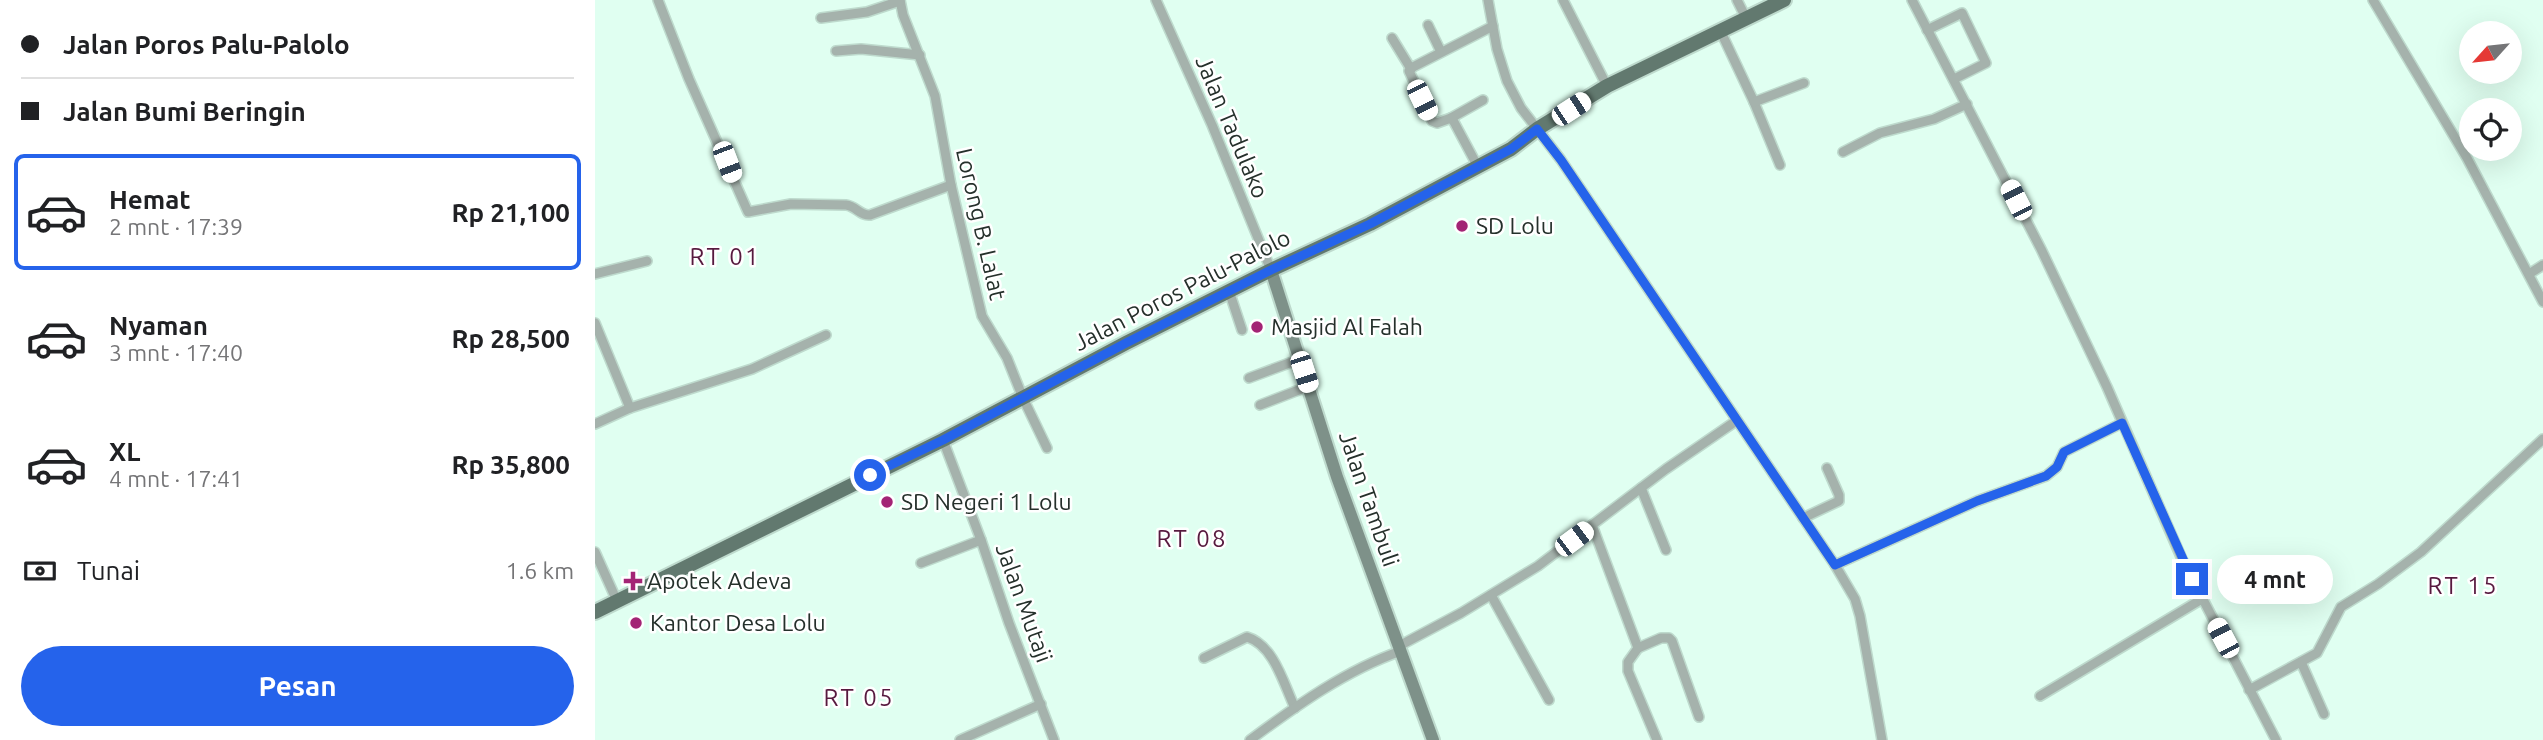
<!DOCTYPE html>
<html lang="id">
<meta charset="utf-8">
<style>
:root{--surface:#fff;--page:#f6f6f6;--text:#202124;--muted:#757577;--line:#e0e0e0;--accent:#2563eb}
body{margin:0;font-family:Ubuntu,sans-serif;background:var(--page);color:var(--text);height:100vh;display:flex;flex-direction:column;font-size:26px;white-space:nowrap}
*{box-sizing:border-box;margin:0}
p{font-size:23px;color:var(--muted)}
.icon{flex:none;width:38px;height:38px;fill:none;stroke:currentColor;stroke-width:2;stroke-linecap:round;stroke-linejoin:round}
.map{position:relative;flex:1;overflow:hidden}
.details{display:flex;flex-direction:column;background:var(--surface);width:595px}
.details>*{flex:none}
.banner{display:grid;align-content:center;height:154px;padding:0 21px;background:var(--surface)}
.needle{width:46px;rotate:243deg}
.buttons{position:absolute;left:1864px;top:21px;display:grid;gap:14px}
.buttons a{display:grid;place-items:center;width:63px;height:63px;border-radius:50%;background:var(--surface);box-shadow:0 7px 28px #0002;font-size:35px}
.end{position:absolute;width:32px;height:32px;margin:-16px;border:9px solid #2563eb;background:#fff;box-shadow:0 0 0 4px #fff}
.from{border-radius:50%}
.bubble{position:absolute;height:49px;border-radius:24px;background:var(--surface);box-shadow:0 7px 28px #0002;font-size:23px;font-weight:600;line-height:49px;text-align:center}
.car{position:absolute;width:21px;height:42px;margin:-21px -10px;border-radius:9px;box-shadow:0 0 5px 2px #0007;background:linear-gradient(#fff 24%,#345 0 40%,#fff 0 76%,#345 0 86%,#fff 0)}
.banner b{display:flex;align-items:center;gap:24px;height:66px;font-size:26px}
.banner b+b{border-top:2px solid var(--line)}
.banner i{width:18px;height:18px;background:var(--text)}
ul{padding:0;list-style:none}
li{display:flex;align-items:center;gap:21px;height:116px;margin:0 14px 10px;padding:0 7px;border:4px solid transparent;border-radius:10px}
li div{flex:1}
li b{display:block;font-size:26px}
li em{font-style:normal;font-weight:600}
li.selected{border-color:var(--accent)}
li>.icon{width:63px;height:63px;stroke-width:1.5}
.pay{display:flex;align-items:center;gap:18px;height:77px;padding:0 21px;font-size:26px}
.pay p{margin-inline-start:auto}
.cta{display:flex;gap:14px;margin-top:auto;padding:14px 21px}
.cta a{flex:1;height:80px;border-radius:42px;background:var(--accent);color:#fff;font-size:28px;font-weight:600;line-height:80px;text-align:center}
main{display:flex;flex:1;min-height:0}
.map>svg:first-child{display:block}
</style>
<main>
<section class="details">
<div class="banner">
<b><i class="from"></i>Jalan Poros Palu-Palolo</b>
<b><i></i>Jalan Bumi Beringin</b>
</div>
<ul>
<li class="selected"><svg class="icon" aria-label="car" viewBox="0 0 24 24"><path d="M5 17H2v-5l4-1 3-4h7l3 4 3 1v5h-3M9 17h6M6 11h13"/><circle cx="7" cy="17" r="2"/><circle cx="17" cy="17" r="2"/></svg><div><b>Hemat</b><p>2 mnt · 17:39</p></div><em>Rp 21,100</em></li>
<li><svg class="icon" aria-label="car" viewBox="0 0 24 24"><path d="M5 17H2v-5l4-1 3-4h7l3 4 3 1v5h-3M9 17h6M6 11h13"/><circle cx="7" cy="17" r="2"/><circle cx="17" cy="17" r="2"/></svg><div><b>Nyaman</b><p>3 mnt · 17:40</p></div><em>Rp 28,500</em></li>
<li><svg class="icon" aria-label="car" viewBox="0 0 24 24"><path d="M5 17H2v-5l4-1 3-4h7l3 4 3 1v5h-3M9 17h6M6 11h13"/><circle cx="7" cy="17" r="2"/><circle cx="17" cy="17" r="2"/></svg><div><b>XL</b><p>4 mnt · 17:41</p></div><em>Rp 35,800</em></li>
</ul>
<div class="pay"><svg class="icon" aria-label="cash" viewBox="0 0 24 24"><path d="M3 7h18v10H3z"/><circle cx="12" cy="12" r="2"/></svg>Tunai<p>1.6 km</p></div>
<div class="cta"><a>Pesan</a></div>
</section>
<div class="map">
<svg width="1948" height="740" viewBox="0 0 1948 740">
<rect width="100%" height="100%" fill="#e0fff1"/>
<g fill="none" stroke-linecap="round" stroke-linejoin="round">
<defs>
<g id="street">
<path d="M63 0 94 79 153 212 196 204 251 205C261 206 265 216 275 215L356 185"/>
<path d="M305 0 308 15 340 96 356 185 387 316 412 358 428 398 452 448"/>
<path d="M561 0 617 125 676 270"/>
<path d="M893 0 902 49 912 81 926 108 966 160 1240 565 1260 599 1265 616 1287 740"/>
<path d="M968 0 1012 86"/>
<path d="M1142 0 1151 18"/>
<path d="M1317 0 1446 249 1512 387 1587 559 1681 740"/>
<path d="M1778 0 1872 158 1948 302"/>
<path d="M226 18 272 12 305 1"/>
<path d="M833 25 846 52"/>
<path d="M1125 30 1159 102 1185 165"/>
<path d="M1332 30 1367 13 1391 63 1359 79"/>
<path d="M797 38 816 69"/>
<path d="M241 51 266 49 325 55"/>
<path d="M1159 102 1209 83"/>
<path d="M856 118 888 100"/>
<path d="M1248 152 1285 133 1339 119 1372 104"/>
<path d="M883 167 859 122 856 118 842 123 837 121 814 71 818 67 898 26"/>
<path d="M0 274 52 261"/>
<path d="M1934 274 1948 265"/>
<path d="M634 291 647 330"/>
<path d="M0 323 35 408"/>
<path d="M654 378 705 359"/>
<path d="M665 405 714 386"/>
<path d="M0 424 35 408 157 369 231 335"/>
<path d="M348 440 386 540 414 623 459 740"/>
<path d="M1046 488 1071 550"/>
<path d="M1208 518 1244 501V495L1232 468"/>
<path d="M997 525 1043 648 1033 662V671L1062 740"/>
<path d="M0 552 22 601"/>
<path d="M326 563 386 540"/>
<path d="M1240 565 1382 501 1451 476 1462 467 1469 452 1527 423"/>
<path d="M896 595 954 700"/>
<path d="M804 646 866 613 943 566 1071 469 1141 421"/>
<path d="M1043 648 1066 638H1074L1077 641 1104 717"/>
<path d="M609 658 652 637C679 645 689 685 700 708"/>
<path d="M1706 662 1729 714"/>
<path d="M1654 690 1722 653 1746 607 1783 584 1826 552 1948 439"/>
<path d="M1445 696 1607 599"/>
<path d="M365 740 446 704"/>
<path d="M655 740C701 706 751 670 806 651"/>
</g>
<path id="secondary" d="M676 270 742 477 838 740"/>
<path id="primary" d="M0 612 348 440 531 343 676 270 775 224 916 149 942 129 1012 86 1189 0"/>
</defs>
<!-- street casing -->
<use href="#street" stroke="#bedacd" stroke-width="12"/>
<!-- secondary casing -->
<use href="#secondary" stroke="#bedacd" stroke-width="16"/>
<!-- primary casing -->
<use href="#primary" stroke="#bedacd" stroke-width="18"/>
<!-- street -->
<use href="#street" stroke="#a5b2ac" stroke-width="9"/>
<!-- secondary -->
<use href="#secondary" stroke="#7e9189" stroke-width="12"/>
<!-- primary -->
<use href="#primary" stroke="#62796f" stroke-width="14"/>
</g>
<g fill="none" stroke-linecap="round" stroke-linejoin="round">
<!-- route -->
<path stroke="#2563eb" stroke-width="9" d="M275 475 348 440 531 343 676 270 775 224 916 149 942 129 966 160 1240 565 1382 501 1451 476 1462 467 1469 452 1527 423 1597 579"/>
</g>
<!-- markers -->
<g fill="#a32475" stroke="#fff" stroke-width="2.5">
<circle cx="867" cy="226" r="7"/>
<circle cx="662" cy="327" r="7"/>
<circle cx="292" cy="502" r="7"/>
<path d="M34.5 570.5h7v7h7v7h-7v7h-7v-7h-7v-7h7z"/>
<circle cx="41" cy="623" r="7"/>
</g>
<g text-anchor="middle" stroke-width="5" stroke-linejoin="round" paint-order="stroke">
<!-- street labels -->
<g font-size="23" fill="#25302b" stroke="#fff">
<text transform="translate(637 127) rotate(67)" y="8">Jalan Tadulako</text>
<text transform="translate(386 224) rotate(77)" y="8">Lorong B. Lalat</text>
<text transform="translate(587 290) rotate(-27)" y="8">Jalan Poros Palu-Palolo</text>
<text transform="translate(774 499) rotate(71)" y="8">Jalan Tambuli</text>
<text transform="translate(429 603) rotate(70)" y="8">Jalan Mutaji</text>
</g>
<!-- poi labels -->
<g font-size="23" fill="#25302b" stroke="#fff" text-anchor="start">
<text x="881" y="234">SD Lolu</text>
<text x="676" y="335">Masjid Al Falah</text>
<text x="306" y="510">SD Negeri 1 Lolu</text>
<text x="52" y="589">Apotek Adeva</text>
<text x="55" y="631">Kantor Desa Lolu</text>
</g>
<!-- neighbourhood labels -->
<g font-size="24" letter-spacing="2" fill="#571a3f" stroke="#fff">
<text x="130" y="265">RT 01</text>
<text x="597" y="547">RT 08</text>
<text x="1868" y="594">RT 15</text>
<text x="264" y="706">RT 05</text>
</g>
</g>
</svg>
<div class="buttons">
<a><svg class="needle" viewBox="-14 -14 28 28"><path d="M0-13l5 13h-10z" fill="#e53935"/><path d="M0 13l5-13h-10z" fill="#757577"/></svg></a>
<a><svg class="icon" aria-label="locate" viewBox="0 0 24 24"><circle cx="12" cy="12" r="6"/><path d="M12 2v4M12 18v4M2 12h4M18 12h4"/></svg></a>
</div>
<i class="end from" style="left:275px;top:475px"></i>
<i class="end" style="left:1597px;top:579px"></i>
<div class="bubble" style="left:1622px;top:555px;width:116px">4 mnt</div>
<i class="car" style="left:827px;top:100px;rotate:154deg"></i>
<i class="car" style="left:976px;top:109px;rotate:57deg"></i>
<i class="car" style="left:132px;top:162px;rotate:159deg"></i>
<i class="car" style="left:1421px;top:200px;rotate:333deg"></i>
<i class="car" style="left:709px;top:372px;rotate:162deg"></i>
<i class="car" style="left:979px;top:539px;rotate:53deg"></i>
<i class="car" style="left:1628px;top:638px;rotate:332deg"></i>
</div>
</main>
